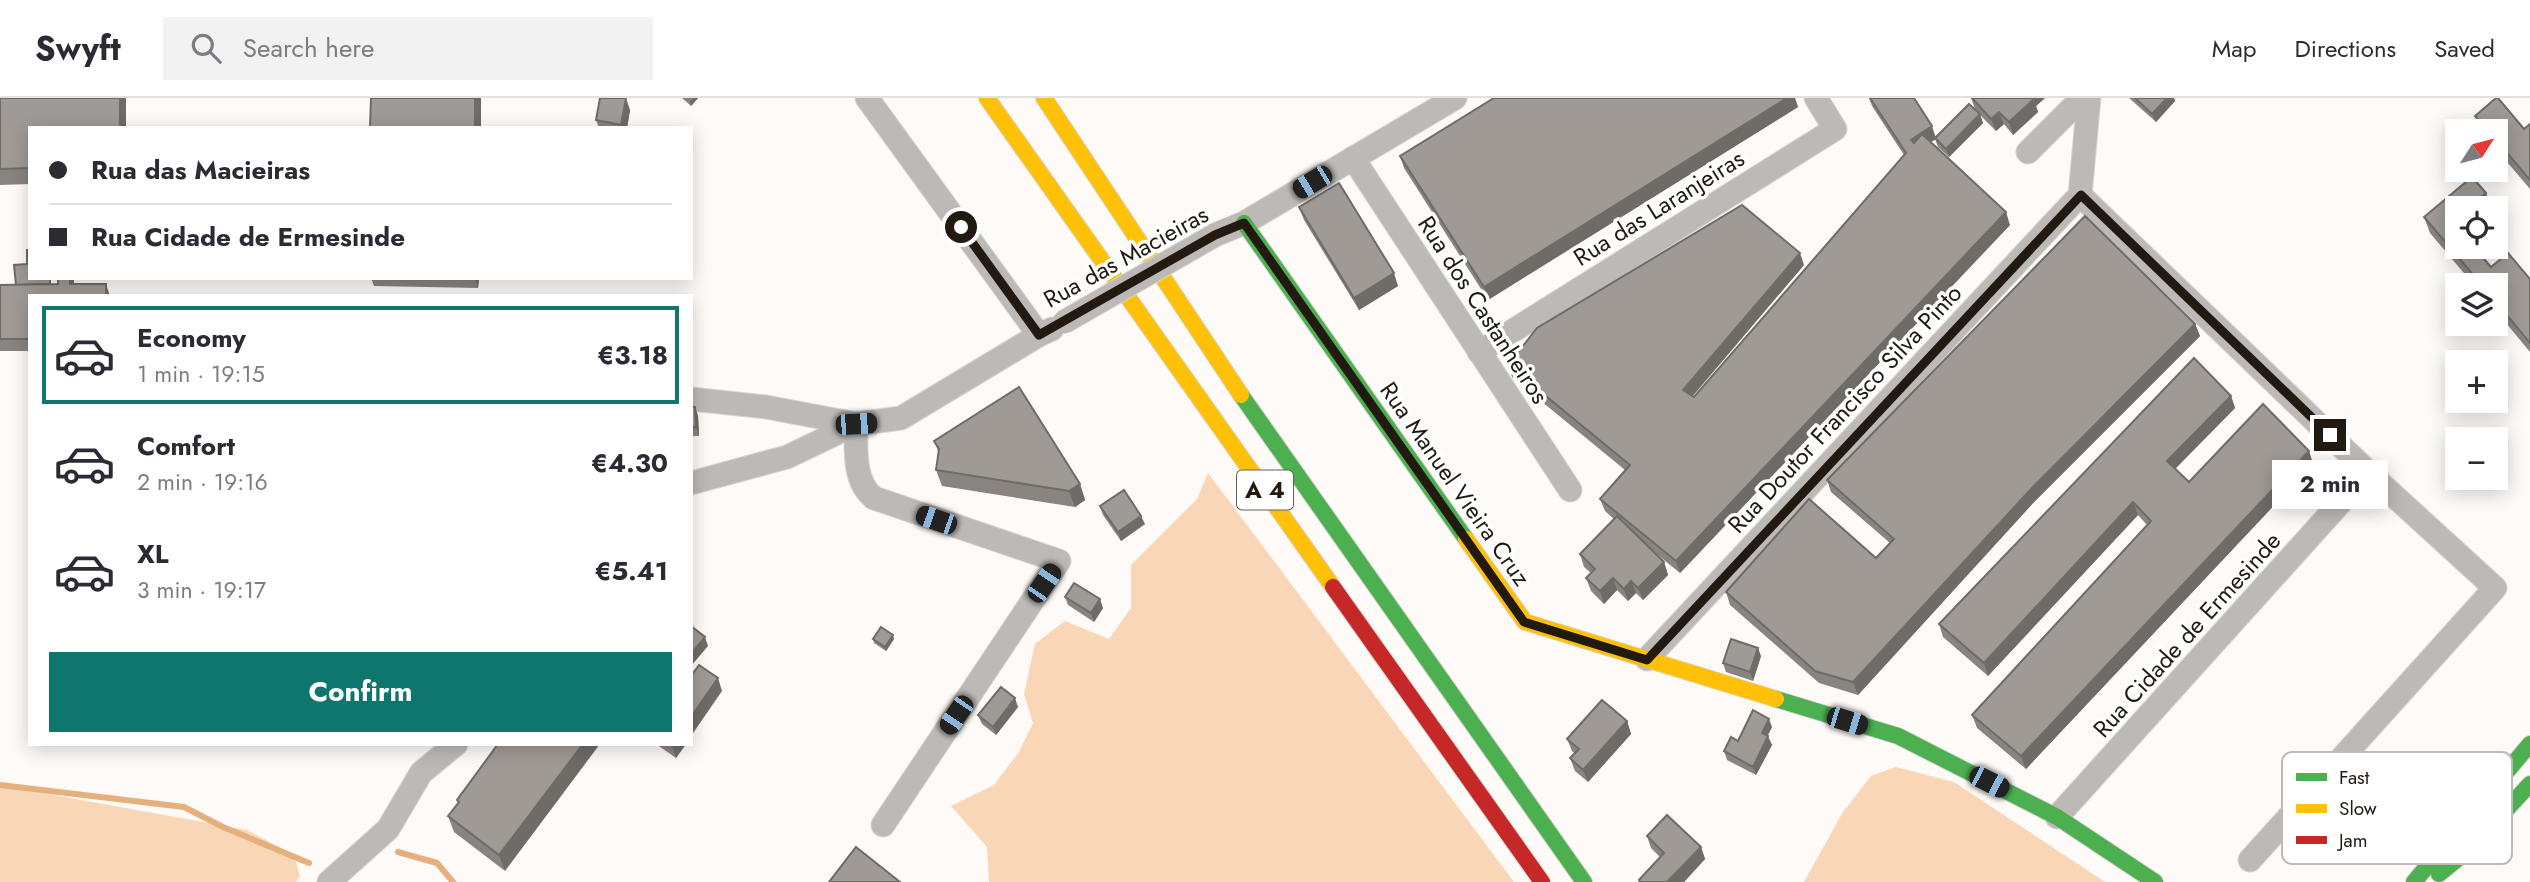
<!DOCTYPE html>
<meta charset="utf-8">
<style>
:root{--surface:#fff;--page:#f2f2f3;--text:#2b2b33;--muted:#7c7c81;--line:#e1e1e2;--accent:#0f766e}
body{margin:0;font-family:Jost,sans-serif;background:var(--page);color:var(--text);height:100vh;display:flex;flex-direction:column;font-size:26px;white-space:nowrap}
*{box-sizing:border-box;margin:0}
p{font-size:23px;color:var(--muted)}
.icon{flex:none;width:38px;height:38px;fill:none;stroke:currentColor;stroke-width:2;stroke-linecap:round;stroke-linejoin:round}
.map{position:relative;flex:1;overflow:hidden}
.panel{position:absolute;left:28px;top:196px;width:665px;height:452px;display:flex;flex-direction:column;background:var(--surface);border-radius:0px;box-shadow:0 4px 18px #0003}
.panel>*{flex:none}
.banner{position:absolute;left:28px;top:28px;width:665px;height:154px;border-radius:0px;box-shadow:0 4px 18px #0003;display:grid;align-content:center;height:154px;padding:0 21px;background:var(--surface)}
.needle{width:46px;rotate:54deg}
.fabs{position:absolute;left:2445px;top:21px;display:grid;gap:14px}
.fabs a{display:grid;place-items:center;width:63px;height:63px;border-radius:0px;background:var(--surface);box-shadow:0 4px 18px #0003;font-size:35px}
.end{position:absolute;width:32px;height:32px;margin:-16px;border:9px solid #221911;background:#fff;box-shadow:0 0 0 4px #fff}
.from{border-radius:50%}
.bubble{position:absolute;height:49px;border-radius:0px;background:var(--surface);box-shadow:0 4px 18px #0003;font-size:23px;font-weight:700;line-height:49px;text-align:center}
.car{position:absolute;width:21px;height:42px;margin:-21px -10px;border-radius:9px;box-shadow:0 0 5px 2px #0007;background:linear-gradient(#222 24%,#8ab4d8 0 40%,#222 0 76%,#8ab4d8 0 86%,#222 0)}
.banner b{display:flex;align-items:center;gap:24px;height:66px;font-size:26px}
.banner b+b{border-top:2px solid var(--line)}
.banner i{width:18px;height:18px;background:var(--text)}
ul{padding:12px 0 0;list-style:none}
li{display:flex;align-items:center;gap:21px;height:98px;margin:0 14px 10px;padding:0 7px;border:4px solid transparent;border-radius:0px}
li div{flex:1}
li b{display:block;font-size:26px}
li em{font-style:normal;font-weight:700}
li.active{border-color:var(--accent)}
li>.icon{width:63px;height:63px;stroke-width:1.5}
.primary-button{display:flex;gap:14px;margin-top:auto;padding:14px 21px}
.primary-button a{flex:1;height:80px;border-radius:0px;background:var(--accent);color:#fff;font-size:28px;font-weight:700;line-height:80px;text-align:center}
header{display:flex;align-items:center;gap:42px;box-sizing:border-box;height:98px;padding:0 35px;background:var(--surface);border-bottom:2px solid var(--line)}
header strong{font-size:33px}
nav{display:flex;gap:38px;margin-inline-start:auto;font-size:24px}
.search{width:490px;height:63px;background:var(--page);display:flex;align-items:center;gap:18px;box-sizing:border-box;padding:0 24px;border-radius:0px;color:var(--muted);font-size:26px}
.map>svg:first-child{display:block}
</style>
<header>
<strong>Swyft</strong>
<div class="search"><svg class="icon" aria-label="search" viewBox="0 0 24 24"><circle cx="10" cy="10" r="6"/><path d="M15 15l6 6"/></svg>Search here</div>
<nav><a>Map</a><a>Directions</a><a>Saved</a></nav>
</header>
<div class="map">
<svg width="2530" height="784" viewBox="0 0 2530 784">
<rect width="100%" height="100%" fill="#fdfaf7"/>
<!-- forest -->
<g fill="#f9d6b6">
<path d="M1208 375 1514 784H989L987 749 951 708 994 687 1019 654 1033 625 1024 596 1035 546 1065 523 1109 541 1131 510V467L1197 401Z"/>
<path d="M1896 669 1954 684 2105 784H1804L1843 714 1871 678Z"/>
<path d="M4 688 247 732 294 757 300 778 296 784H0V690Z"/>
</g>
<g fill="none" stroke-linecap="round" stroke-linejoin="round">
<!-- stream -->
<g stroke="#e5b07c" stroke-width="6">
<path d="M0 687 184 709 223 729 309 765"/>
<path d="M398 754 437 765 453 784"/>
</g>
<defs>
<g id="street">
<path d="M867 0 1039 237 1052 231"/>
<path d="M2028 54 2082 0"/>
<path d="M1353 60 1570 392"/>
<path d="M2080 97 2368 374 2495 490 2250 762"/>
<path d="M2080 97 2089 0"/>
<path d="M1215 137 1244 125 1455 0"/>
<path d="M1479 254 1835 31 1816 0"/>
<path d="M691 301 766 309 856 326"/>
<path d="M856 326C856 351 853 384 874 400L1059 463 883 727"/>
<path d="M691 385 787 359 856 326 901 320 1039 237"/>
<path d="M1647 561 2080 97"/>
<path d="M2057 719 2368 374"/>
<path d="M329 784 388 731 421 675 456 646"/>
</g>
<g id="fast">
<path d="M1244 125 1466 441"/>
<path d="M1241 297 1584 784"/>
<path d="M1776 601 1898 638 2057 719 2155 784"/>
<path d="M2439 776 2471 750 2530 686"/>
<path d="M2414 784 2530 646"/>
</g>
<g id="slow">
<path d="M987 0 1333 489"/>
<path d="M1044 0 1241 297"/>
<path d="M1466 441 1525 524 1776 601"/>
</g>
<path id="jam" d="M1333 489 1542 784"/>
</defs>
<!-- street casing -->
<use href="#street" stroke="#d9d6d3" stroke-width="25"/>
<!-- fast casing -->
<use href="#fast" stroke="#d9d6d3" stroke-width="18"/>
<!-- slow casing -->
<use href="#slow" stroke="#d9d6d3" stroke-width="18"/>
<!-- jam casing -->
<use href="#jam" stroke="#d9d6d3" stroke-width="18"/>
<!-- street -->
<use href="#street" stroke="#bcb9b6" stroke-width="23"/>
<!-- fast -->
<use href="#fast" stroke="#4caf50" stroke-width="16"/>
<!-- slow -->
<use href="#slow" stroke="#ffc107" stroke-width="16"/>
<!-- jam -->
<use href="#jam" stroke="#c62828" stroke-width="16"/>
<defs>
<path id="street-bridge" d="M1064 224 1215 137"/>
</defs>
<!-- street-bridge casing -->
<use href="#street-bridge" stroke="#d9d6d3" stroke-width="25" stroke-linecap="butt"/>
<!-- street-bridge -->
<use href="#street-bridge" stroke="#bcb9b6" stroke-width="23"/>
</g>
<!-- wall -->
<g fill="#898480">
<path d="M0 0H126V30H30V86L0 87Z"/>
<path d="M682 0H698L691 8Z"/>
<path d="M1494 0H1795L1798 9 1488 202 1404 70 1400 58Z"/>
<path d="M1869 0H1914L1936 39 1975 11 1971 0H2045L2036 8 2038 14 2013 37 2004 26 1996 33 1980 17 1983 25 1949 59 1938 49 1935 41 1931 44 2010 127 1680 475 1647 448 1664 464 1668 477 1643 502 1636 495 1628 503 1617 492 1604 506 1591 493 1586 480 1591 475 1584 469 1580 456 1614 421 1605 413 1600 401 1625 372 1512 279 1508 267 1804 167 1693 298 1694 299 1904 57 1872 8Z"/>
<path d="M2129 0H2174L2175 3 2156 24Z"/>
<path d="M630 12 627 30H599L596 22Z"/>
<path d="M2475 18 2524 31 2530 26V91L2496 51V33H2481Z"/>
<path d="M2486 95 2492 110H2457V149L2491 169 2530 181V254L2496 213V187H2474L2430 135 2424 119Z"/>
<path d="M1299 109 1398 188 1359 212 1304 122Z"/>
<path d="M74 180V186L30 198V253H0V187L58 186Z"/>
<path d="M371 180H479L478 190 374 188Z"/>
<path d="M2195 226 2200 238 2035 403 1858 597 1819 585 1730 507 1726 494 1876 460 1890 445 1831 394 1827 382Z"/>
<path d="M2231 298 2235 310 2175 371 2189 384 2309 353 2313 366 2026 671 1977 630 1972 617 2147 427 2138 417 1988 578 1943 539 1939 526Z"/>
<path d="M691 309H695L698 318 699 338H691Z"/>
<path d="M934 343 1080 386 1085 402 1075 409 942 388 936 372 939 355Z"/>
<path d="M1100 408 1145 426 1121 443 1103 417Z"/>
<path d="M1065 499 1103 510 1094 524 1068 507Z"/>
<path d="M873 541H894L886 553 874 545Z"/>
<path d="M1761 558 1753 583 1726 574 1723 565Z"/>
<path d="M1018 609 996 637 982 626 978 617Z"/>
<path d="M1627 623 1631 636 1588 684 1575 673 1570 660 1574 655 1572 653 1567 641Z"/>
<path d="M1772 629 1767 638 1772 647 1756 677 1727 662 1724 653 1738 643Z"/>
<path d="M498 646 505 773 454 734 448 718 458 706 457 702Z"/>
<path d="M656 646H686L676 660Z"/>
<path d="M1647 738 1701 749 1705 761 1684 784H1639V782L1660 759 1651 750Z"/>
</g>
<!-- shaded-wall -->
<g fill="#6f6c68">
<rect x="120" y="0" width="6" height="30"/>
<rect x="475" y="0" width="6" height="30"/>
<path d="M626 0 630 12 627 30H622L621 27Z"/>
<path d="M693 0H698L691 8 690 3Z"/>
<path d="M1787 0H1795L1798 9 1488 202 1484 189Z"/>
<path d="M2030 0H2045L2036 8 2038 14 2013 37 2009 24Z"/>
<path d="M2167 0H2174L2175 3 2156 24 2152 16Z"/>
<path d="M1999 14 2004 26 1996 33 1991 21Z"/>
<path d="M1980 16 1983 25 1949 59 1946 51Z"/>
<path d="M1932 28 1936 41 1916 54 1911 42Z"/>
<path d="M2486 95 2492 110H2468Z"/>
<path d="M2006 114 2010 127 1680 475 1676 463Z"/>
<path d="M2457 120V137L2452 124Z"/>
<path d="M1800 155 1804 167 1687 304 1683 292Z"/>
<path d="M1394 175 1398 188 1359 212 1354 200Z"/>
<path d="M70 180H74V198L70 186Z"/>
<path d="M475 180H479L478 190Z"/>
<path d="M106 186 110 198H106Z"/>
<path d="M2195 226 2200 238 2035 403 1858 597 1853 584 2031 391Z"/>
<path d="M2231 298 2235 310 2171 375 2167 363Z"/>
<path d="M695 309 698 318 699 338 696 329Z"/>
<path d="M2309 353 2313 366 2026 671 2021 658Z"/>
<path d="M1080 386 1085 402 1075 409 1069 393Z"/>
<path d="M2133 404 2138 417 1988 578 1984 565Z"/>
<path d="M1141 418 1145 426 1121 443 1118 434Z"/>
<path d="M1664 464 1668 477 1643 502 1638 490Z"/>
<path d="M1613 480 1617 492 1604 506 1600 493Z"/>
<path d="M1631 483 1636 495 1628 503 1624 491Z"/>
<path d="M1100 501 1103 510 1094 524 1091 515Z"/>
<path d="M893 537 894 541 886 553 885 549Z"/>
<path d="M705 539 708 548 691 568V556Z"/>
<path d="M1758 550 1761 558 1753 583 1750 574Z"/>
<path d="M718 580 722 593 691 638V619Z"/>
<path d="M1015 600 1018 609 996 637 993 629Z"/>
<path d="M1769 621 1772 629 1765 643 1762 635Z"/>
<path d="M1627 623 1631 636 1588 684 1583 672Z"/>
<path d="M1768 638 1772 647 1756 677 1753 669Z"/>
<path d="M583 646H600L505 773 499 757Z"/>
<path d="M673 646H686L676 660 672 647Z"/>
<path d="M1701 749 1705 761 1684 784H1667Z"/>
</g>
<!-- building -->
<g fill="#9f9a95" stroke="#6f6c68" stroke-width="2">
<path d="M0 0H120V30H30V70L0 71Z"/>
<path d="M371 0H475V30H370Z"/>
<path d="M600 0H626L621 27 596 22Z"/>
<path d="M1494 0H1787L1484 189 1400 58Z"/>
<path d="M1870 0H1914L1932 28 1911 42 1914 45 1922 36 2006 114 1676 463 1600 401 1630 367 1508 267 1537 230 1742 107 1800 155 1683 292 1694 299 1906 55Z"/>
<path d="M1972 0H2032L2033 2 2009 24 1999 14 1991 21Z"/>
<path d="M2135 0H2167L2152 16Z"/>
<path d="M2496 0H2498L2524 31 2530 26V82L2496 42V33H2488L2475 18Z"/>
<path d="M1969 6 1980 16 1946 51 1935 40Z"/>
<path d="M2472 79 2486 95 2468 110H2457V120L2452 124 2457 129V149H2474L2491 169 2508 155 2530 181V245L2496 204V187H2482L2424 119Z"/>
<path d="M1339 85 1394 175 1354 200 1299 109Z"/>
<path d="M2085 118 2195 226 2031 391 1853 584 1815 573 1726 494 1809 401 1876 460 1894 441 1827 382Z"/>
<path d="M27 152H30V180H50V186L16 187 14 167 27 166Z"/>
<path d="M58 180H70V186H106V198H30V241H0V187L58 186Z"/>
<path d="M2194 260 2231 298 2167 363 2189 384 2263 306 2309 353 2021 658 1972 617 2151 423 2133 404 1984 565 1939 526Z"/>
<path d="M1019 289 1080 386 1069 393 936 372 939 351 934 343Z"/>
<path d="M691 309H695L696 329H691Z"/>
<path d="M1124 392 1141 418 1118 434 1100 408Z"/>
<path d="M1617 418 1664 464 1638 490 1631 483 1624 491 1613 480 1600 493 1586 480 1595 471 1580 456Z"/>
<path d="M1074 485 1100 501 1091 515 1065 499Z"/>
<path d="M691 528 705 539 691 556Z"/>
<path d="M881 529 893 537 885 549 873 541Z"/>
<path d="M1731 541 1758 550 1750 574 1723 565Z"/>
<path d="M699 567 718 580 691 619V578Z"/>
<path d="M1001 589 1015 600 993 629 978 617Z"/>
<path d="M1602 602 1627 623 1583 672 1570 660 1579 651 1567 641Z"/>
<path d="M1753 612 1769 621 1762 635 1768 638 1753 669 1724 653 1731 639 1738 643Z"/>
<path d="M498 646H583L499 757 448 718 459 704 457 702Z"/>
<path d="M1667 717 1701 749 1667 784H1640L1639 782 1664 755 1647 738Z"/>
<path d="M856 749 900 784H829Z"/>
</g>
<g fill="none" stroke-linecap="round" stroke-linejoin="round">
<!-- route -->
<path stroke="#221911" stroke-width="9" d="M961 129 1039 237 1215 137 1244 125 1524 524 1647 562 2081 97 2330 337"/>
</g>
<g text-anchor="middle" stroke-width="7" stroke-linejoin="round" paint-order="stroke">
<!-- shield labels -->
<rect fill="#fff" stroke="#645e58" stroke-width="2" x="1237" y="372.5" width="56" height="39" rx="5"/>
<g font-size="23" font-weight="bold" fill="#221911">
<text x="1265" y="400">A 4</text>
</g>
<!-- street labels -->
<g font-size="24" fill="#221911" stroke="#fff">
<text transform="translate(1659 110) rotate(-32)" y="8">Rua das Laranjeiras</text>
<text transform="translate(1126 159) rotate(-29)" y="8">Rua das Macieiras</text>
<text transform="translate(1483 212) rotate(57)" y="8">Rua dos Castanheiros</text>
<text transform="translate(1845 311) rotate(-47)" y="8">Rua Doutor Francisco Silva Pinto</text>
<text transform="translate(1455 386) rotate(55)" y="8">Rua Manuel Vieira Cruz</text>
<text transform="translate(2187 537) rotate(-48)" y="8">Rua Cidade de Ermesinde</text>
</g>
</g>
<!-- legend -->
<rect x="2282" y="654" width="230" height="112" rx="10" fill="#fff" stroke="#bdbab8" stroke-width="2"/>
<rect x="2296" y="675" width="31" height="8" fill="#4caf50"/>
<rect x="2296" y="706" width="31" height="9" fill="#ffc107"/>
<rect x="2296" y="738" width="31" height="8" fill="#c62828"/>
<g font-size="19" fill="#221911">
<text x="2339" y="686">Fast</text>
<text x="2339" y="717">Slow</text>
<text x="2339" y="749">Jam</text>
</g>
</svg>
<div class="fabs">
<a><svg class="needle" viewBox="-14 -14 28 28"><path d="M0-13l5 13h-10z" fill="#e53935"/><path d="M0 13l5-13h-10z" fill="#7c7c81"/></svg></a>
<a><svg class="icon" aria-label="locate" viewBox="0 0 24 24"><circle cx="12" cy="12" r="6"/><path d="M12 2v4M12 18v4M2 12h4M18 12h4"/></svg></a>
<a><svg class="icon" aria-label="layers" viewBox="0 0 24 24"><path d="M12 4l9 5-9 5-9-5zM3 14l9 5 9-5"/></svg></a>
<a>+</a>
<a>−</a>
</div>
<i class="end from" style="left:961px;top:129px"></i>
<i class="end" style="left:2330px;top:337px"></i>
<div class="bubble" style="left:2272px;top:362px;width:116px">2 min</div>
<i class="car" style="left:1312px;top:84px;rotate:239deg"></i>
<i class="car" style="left:856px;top:326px;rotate:87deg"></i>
<i class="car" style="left:936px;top:422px;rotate:289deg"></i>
<i class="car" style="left:1044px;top:485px;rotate:34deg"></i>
<i class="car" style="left:956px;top:617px;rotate:214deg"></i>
<i class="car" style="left:1847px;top:623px;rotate:107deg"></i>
<i class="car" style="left:1989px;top:684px;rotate:117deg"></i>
<div class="banner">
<b><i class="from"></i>Rua das Macieiras</b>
<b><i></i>Rua Cidade de Ermesinde</b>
</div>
<section class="panel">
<ul>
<li class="active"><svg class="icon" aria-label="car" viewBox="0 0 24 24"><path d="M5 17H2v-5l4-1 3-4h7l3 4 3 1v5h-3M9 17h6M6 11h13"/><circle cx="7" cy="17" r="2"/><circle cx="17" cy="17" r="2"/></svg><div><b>Economy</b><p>1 min · 19:15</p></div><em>€3.18</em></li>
<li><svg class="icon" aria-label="car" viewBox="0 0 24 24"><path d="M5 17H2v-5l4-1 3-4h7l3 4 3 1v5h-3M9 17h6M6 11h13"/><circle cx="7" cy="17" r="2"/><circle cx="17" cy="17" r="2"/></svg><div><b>Comfort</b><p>2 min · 19:16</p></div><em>€4.30</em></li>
<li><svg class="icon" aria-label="car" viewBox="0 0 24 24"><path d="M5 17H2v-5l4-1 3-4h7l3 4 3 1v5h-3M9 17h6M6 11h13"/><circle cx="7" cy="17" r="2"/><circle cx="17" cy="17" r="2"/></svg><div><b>XL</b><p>3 min · 19:17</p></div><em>€5.41</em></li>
</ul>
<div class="primary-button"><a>Confirm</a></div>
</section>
</div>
